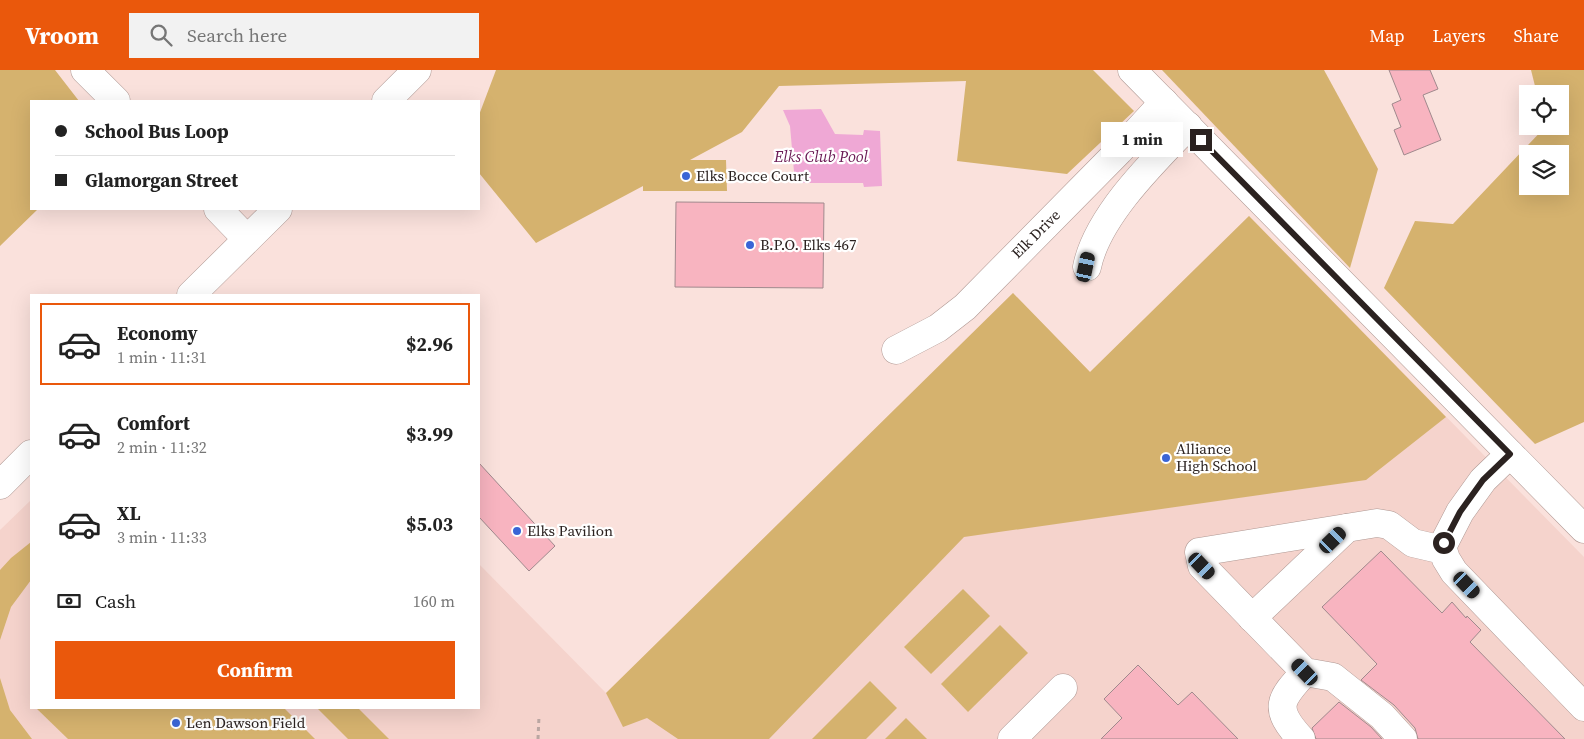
<!DOCTYPE html>
<meta charset="utf-8">
<style>
:root{--surface:#fff;--page:#f2f2f2;--text:#222;--muted:#767676;--line:#e0e0e0;--accent:#ea580c}
body{margin:0;font-family:"Source Serif 4",serif;background:var(--page);color:var(--text);height:100vh;display:flex;flex-direction:column;font-size:19px;white-space:nowrap}
*{box-sizing:border-box;margin:0}
p{font-size:16px;color:var(--muted)}
.icon{flex:none;width:28px;height:28px;fill:none;stroke:currentColor;stroke-width:2;stroke-linecap:round;stroke-linejoin:round}
.map{position:relative;flex:1;overflow:hidden}
.details{position:absolute;left:30px;top:224px;width:450px;height:415px;display:flex;flex-direction:column;background:var(--surface);border-radius:0px;box-shadow:0 5px 20px #0002}
.details>*{flex:none}
.hud{position:absolute;left:30px;top:30px;width:450px;height:110px;border-radius:0px;box-shadow:0 5px 20px #0002;display:grid;align-content:center;height:110px;padding:0 25px;background:var(--surface)}
.buttons{position:absolute;left:1519px;top:15px;display:grid;gap:10px}
.buttons a{display:grid;place-items:center;width:50px;height:50px;border-radius:0px;background:var(--surface);box-shadow:0 5px 20px #0002;font-size:25px}
.end{position:absolute;width:22px;height:22px;margin:-11px;border:6px solid #2b2220;background:#fff;box-shadow:0 0 0 2px #fff}
.from{border-radius:50%}
.bubble{position:absolute;height:35px;border-radius:0px;background:var(--surface);box-shadow:0 5px 20px #0002;font-size:16px;font-weight:700;line-height:35px;text-align:center}
.car{position:absolute;width:15px;height:30px;margin:-15px -8px;border-radius:6px;box-shadow:0 0 4px 1px #0007;background:linear-gradient(#222 24%,#8ab4d8 0 40%,#222 0 76%,#8ab4d8 0 86%,#222 0)}
.hud b{display:flex;align-items:center;gap:18px;height:48px;font-size:19px}
.hud b+b{border-top:1px solid var(--line)}
.hud i{width:12px;height:12px;background:var(--text)}
ul{padding:9px 0 0;list-style:none}
li{display:flex;align-items:center;gap:15px;height:82px;margin:0 10px 8px;padding:0 15px;border:2px solid transparent;border-radius:0px}
li div{flex:1}
li b{display:block;font-size:19px}
li em{font-style:normal;font-weight:700}
li.on{border-color:var(--accent)}
li>.icon{width:45px;height:45px;stroke-width:1.5}
.pay{display:flex;align-items:center;gap:12px;height:55px;padding:0 25px;font-size:19px}
.pay p{margin-inline-start:auto}
.button{display:flex;gap:10px;margin-top:auto;padding:10px 25px}
.button a{flex:1;height:58px;border-radius:0px;background:var(--accent);color:#fff;font-size:20px;font-weight:700;line-height:58px;text-align:center}
header{display:flex;align-items:center;gap:30px;box-sizing:border-box;height:70px;padding:0 25px;background:var(--accent);color:#fff}
header strong{font-size:24px}
nav{display:flex;gap:28px;margin-inline-start:auto;font-size:18px}
.search{width:350px;height:45px;background:var(--page);display:flex;align-items:center;gap:12px;box-sizing:border-box;padding:0 18px;border-radius:0px;color:var(--muted);font-size:19px}
.map>svg:first-child{display:block}
</style>
<header>
<strong>Vroom</strong>
<div class="search"><svg class="icon" aria-label="search" viewBox="0 0 24 24"><circle cx="10" cy="10" r="6"/><path d="M15 15l6 6"/></svg>Search here</div>
<nav><a>Map</a><a>Layers</a><a>Share</a></nav>
</header>
<div class="map">
<svg width="1584" height="669" viewBox="0 0 1584 669">
<rect width="100%" height="100%" fill="#fae1dc"/>
<!-- built -->
<path fill="#f5d3cc" d="M1249 146 1584 487V669H0V460L31 430V638H479V494L606 623 1013 223 1090 302Z"/>
<!-- green -->
<g fill="#d5b26e" fill-rule="evenodd">
<path d="M0 0H55L79 31H31V139H38L0 176Z"/>
<path d="M496 0H1093L1134 41 1067 104 957 91 966 11 779 16 742 62 690 90H726L727 121H643V116L536 173 479 103V45Z"/>
<path d="M1162 0H1324L1378 99 1350 198Z"/>
<path d="M1531 0H1584V352L1535 374 1384 218 1415 151 1453 154 1546 56H1560V24H1537ZM1528 84H1560V116H1528Z"/>
<path d="M1249 146 1446 347 1366 410 964 467 769 669H678L647 648 623 657 606 623 1013 223 1090 302Z"/>
<path d="M31 472V510L11 537 0 570V500L11 488Z"/>
<path d="M963 519 990 546 931 604 904 577Z"/>
<path d="M1000 555 1028 583 968 642 941 614Z"/>
<path d="M0 608 10 640 32 669H0Z"/>
<path d="M870 611 897 638 866 669H812Z"/>
<path d="M36 638H284L315 669H68Z"/>
<path d="M317 638H358L389 669H348Z"/>
<path d="M906 648 927 669H885Z"/>
</g>
<!-- water -->
<path fill="#efa8d5" d="M821 39 835 64 863 65 864 60 880 61 882 116 864 117 863 113H795L790 56 783 40Z"/>
<!-- building -->
<g fill="#f8b4c0" stroke="#a0898d">
<path d="M1389 0H1430L1438 19 1423 25 1441 70 1404 85 1394 60 1401 57 1392 34 1401 30Z"/>
<path d="M676 132 824 133 823 218 675 217Z"/>
<path d="M479 393 555 476 529 501 479 447Z"/>
<path d="M1381 481 1442 543 1452 532 1466 548 1467 546 1481 560 1470 572 1565 669H1418L1415 658 1394 635 1361 610 1377 594 1322 537Z"/>
<path d="M1138 595 1178 635 1192 622 1238 669H1101L1122 648 1104 629Z"/>
<path d="M1339 632 1371 657 1382 669H1316L1312 658Z"/>
</g>
<g fill="none" stroke-linecap="round" stroke-linejoin="round">
<defs>
<g id="minor">
<path d="M85 0 116 31"/>
<path d="M1132 0 1584 459"/>
<path d="M386 31 417 0"/>
<path d="M218 139 247 169"/>
<path d="M1087 197C1097 147 1152 93 1188 56"/>
<path d="M191 225 278 139"/>
<path d="M896 280 938 258 965 237 1119 81 1164 32"/>
<path d="M1510 384 1483 410 1460 442 1444 473 1443 480 1446 489 1454 502 1584 637"/>
<path d="M0 415 31 384"/>
<path d="M1252 548 1347 458"/>
<path d="M1012 669 1063 618"/>
<path d="M1301 669C1273 638 1279 630 1305 602"/>
<path d="M1403 669 1382 646 1333 607 1305 602 1202 496 1199 482 1377 453 1389 455 1413 473 1443 480"/>
</g>
</defs>
<!-- minor casing -->
<use href="#minor" stroke="#af9893" stroke-width="29"/>
<!-- path -->
<path stroke="#baa6a2" stroke-width="3" stroke-dasharray="4 4" stroke-linecap="butt" d="M538 669 539 646"/>
<!-- minor -->
<use href="#minor" stroke="#fff" stroke-width="28"/>
</g>
<g fill="none" stroke-linecap="round" stroke-linejoin="round">
<!-- route -->
<path stroke="#2b2220" stroke-width="6" d="M1201 70 1510 384 1483 410 1460 442 1444 473"/>
</g>
<!-- markers -->
<g fill="#3a65d6" stroke="#fff" stroke-width="2">
<circle cx="686" cy="106" r="5"/>
<circle cx="750" cy="175" r="5"/>
<circle cx="1166" cy="388" r="5"/>
<circle cx="517" cy="461" r="5"/>
<circle cx="176" cy="653" r="5"/>
</g>
<g text-anchor="middle" stroke-width="4.5" stroke-linejoin="round" paint-order="stroke">
<!-- poi labels -->
<g font-size="15" fill="#2b2220" stroke="#fff" text-anchor="start">
<text x="696" y="111">Elks Bocce Court</text>
<text x="760" y="180">B.P.O. Elks 467</text>
<text x="1176" y="384">Alliance<tspan x="1176" dy="17">High School</tspan></text>
<text x="527" y="466">Elks Pavilion</text>
<text x="186" y="658">Len Dawson Field</text>
</g>
<!-- street labels -->
<g font-size="15" fill="#2b2220" stroke="#fff">
<text transform="translate(1036 164) rotate(-45)" y="5">Elk Drive</text>
</g>
<!-- water labels -->
<g font-size="16" font-style="italic" fill="#6b1b55" stroke="#fff">
<text x="821" y="92">Elks Club Pool</text>
</g>
</g>
</svg>
<div class="buttons">
<a><svg class="icon" aria-label="locate" viewBox="0 0 24 24"><circle cx="12" cy="12" r="6"/><path d="M12 2v4M12 18v4M2 12h4M18 12h4"/></svg></a>
<a><svg class="icon" aria-label="layers" viewBox="0 0 24 24"><path d="M12 4l9 5-9 5-9-5zM3 14l9 5 9-5"/></svg></a>
</div>
<i class="end from" style="left:1444px;top:473px"></i>
<i class="end" style="left:1201px;top:70px"></i>
<div class="bubble" style="left:1101px;top:52px;width:82px">1 min</div>
<i class="car" style="left:1086px;top:197px;rotate:12deg"></i>
<i class="car" style="left:1333px;top:470px;rotate:46deg"></i>
<i class="car" style="left:1202px;top:496px;rotate:136deg"></i>
<i class="car" style="left:1467px;top:515px;rotate:136deg"></i>
<i class="car" style="left:1305px;top:602px;rotate:316deg"></i>
<div class="hud">
<b><i class="from"></i>School Bus Loop</b>
<b><i></i>Glamorgan Street</b>
</div>
<section class="details">
<ul>
<li class="on"><svg class="icon" aria-label="car" viewBox="0 0 24 24"><path d="M5 17H2v-5l4-1 3-4h7l3 4 3 1v5h-3M9 17h6M6 11h13"/><circle cx="7" cy="17" r="2"/><circle cx="17" cy="17" r="2"/></svg><div><b>Economy</b><p>1 min · 11:31</p></div><em>$2.96</em></li>
<li><svg class="icon" aria-label="car" viewBox="0 0 24 24"><path d="M5 17H2v-5l4-1 3-4h7l3 4 3 1v5h-3M9 17h6M6 11h13"/><circle cx="7" cy="17" r="2"/><circle cx="17" cy="17" r="2"/></svg><div><b>Comfort</b><p>2 min · 11:32</p></div><em>$3.99</em></li>
<li><svg class="icon" aria-label="car" viewBox="0 0 24 24"><path d="M5 17H2v-5l4-1 3-4h7l3 4 3 1v5h-3M9 17h6M6 11h13"/><circle cx="7" cy="17" r="2"/><circle cx="17" cy="17" r="2"/></svg><div><b>XL</b><p>3 min · 11:33</p></div><em>$5.03</em></li>
</ul>
<div class="pay"><svg class="icon" aria-label="cash" viewBox="0 0 24 24"><path d="M3 7h18v10H3z"/><circle cx="12" cy="12" r="2"/></svg>Cash<p>160 m</p></div>
<div class="button"><a>Confirm</a></div>
</section>
</div>
